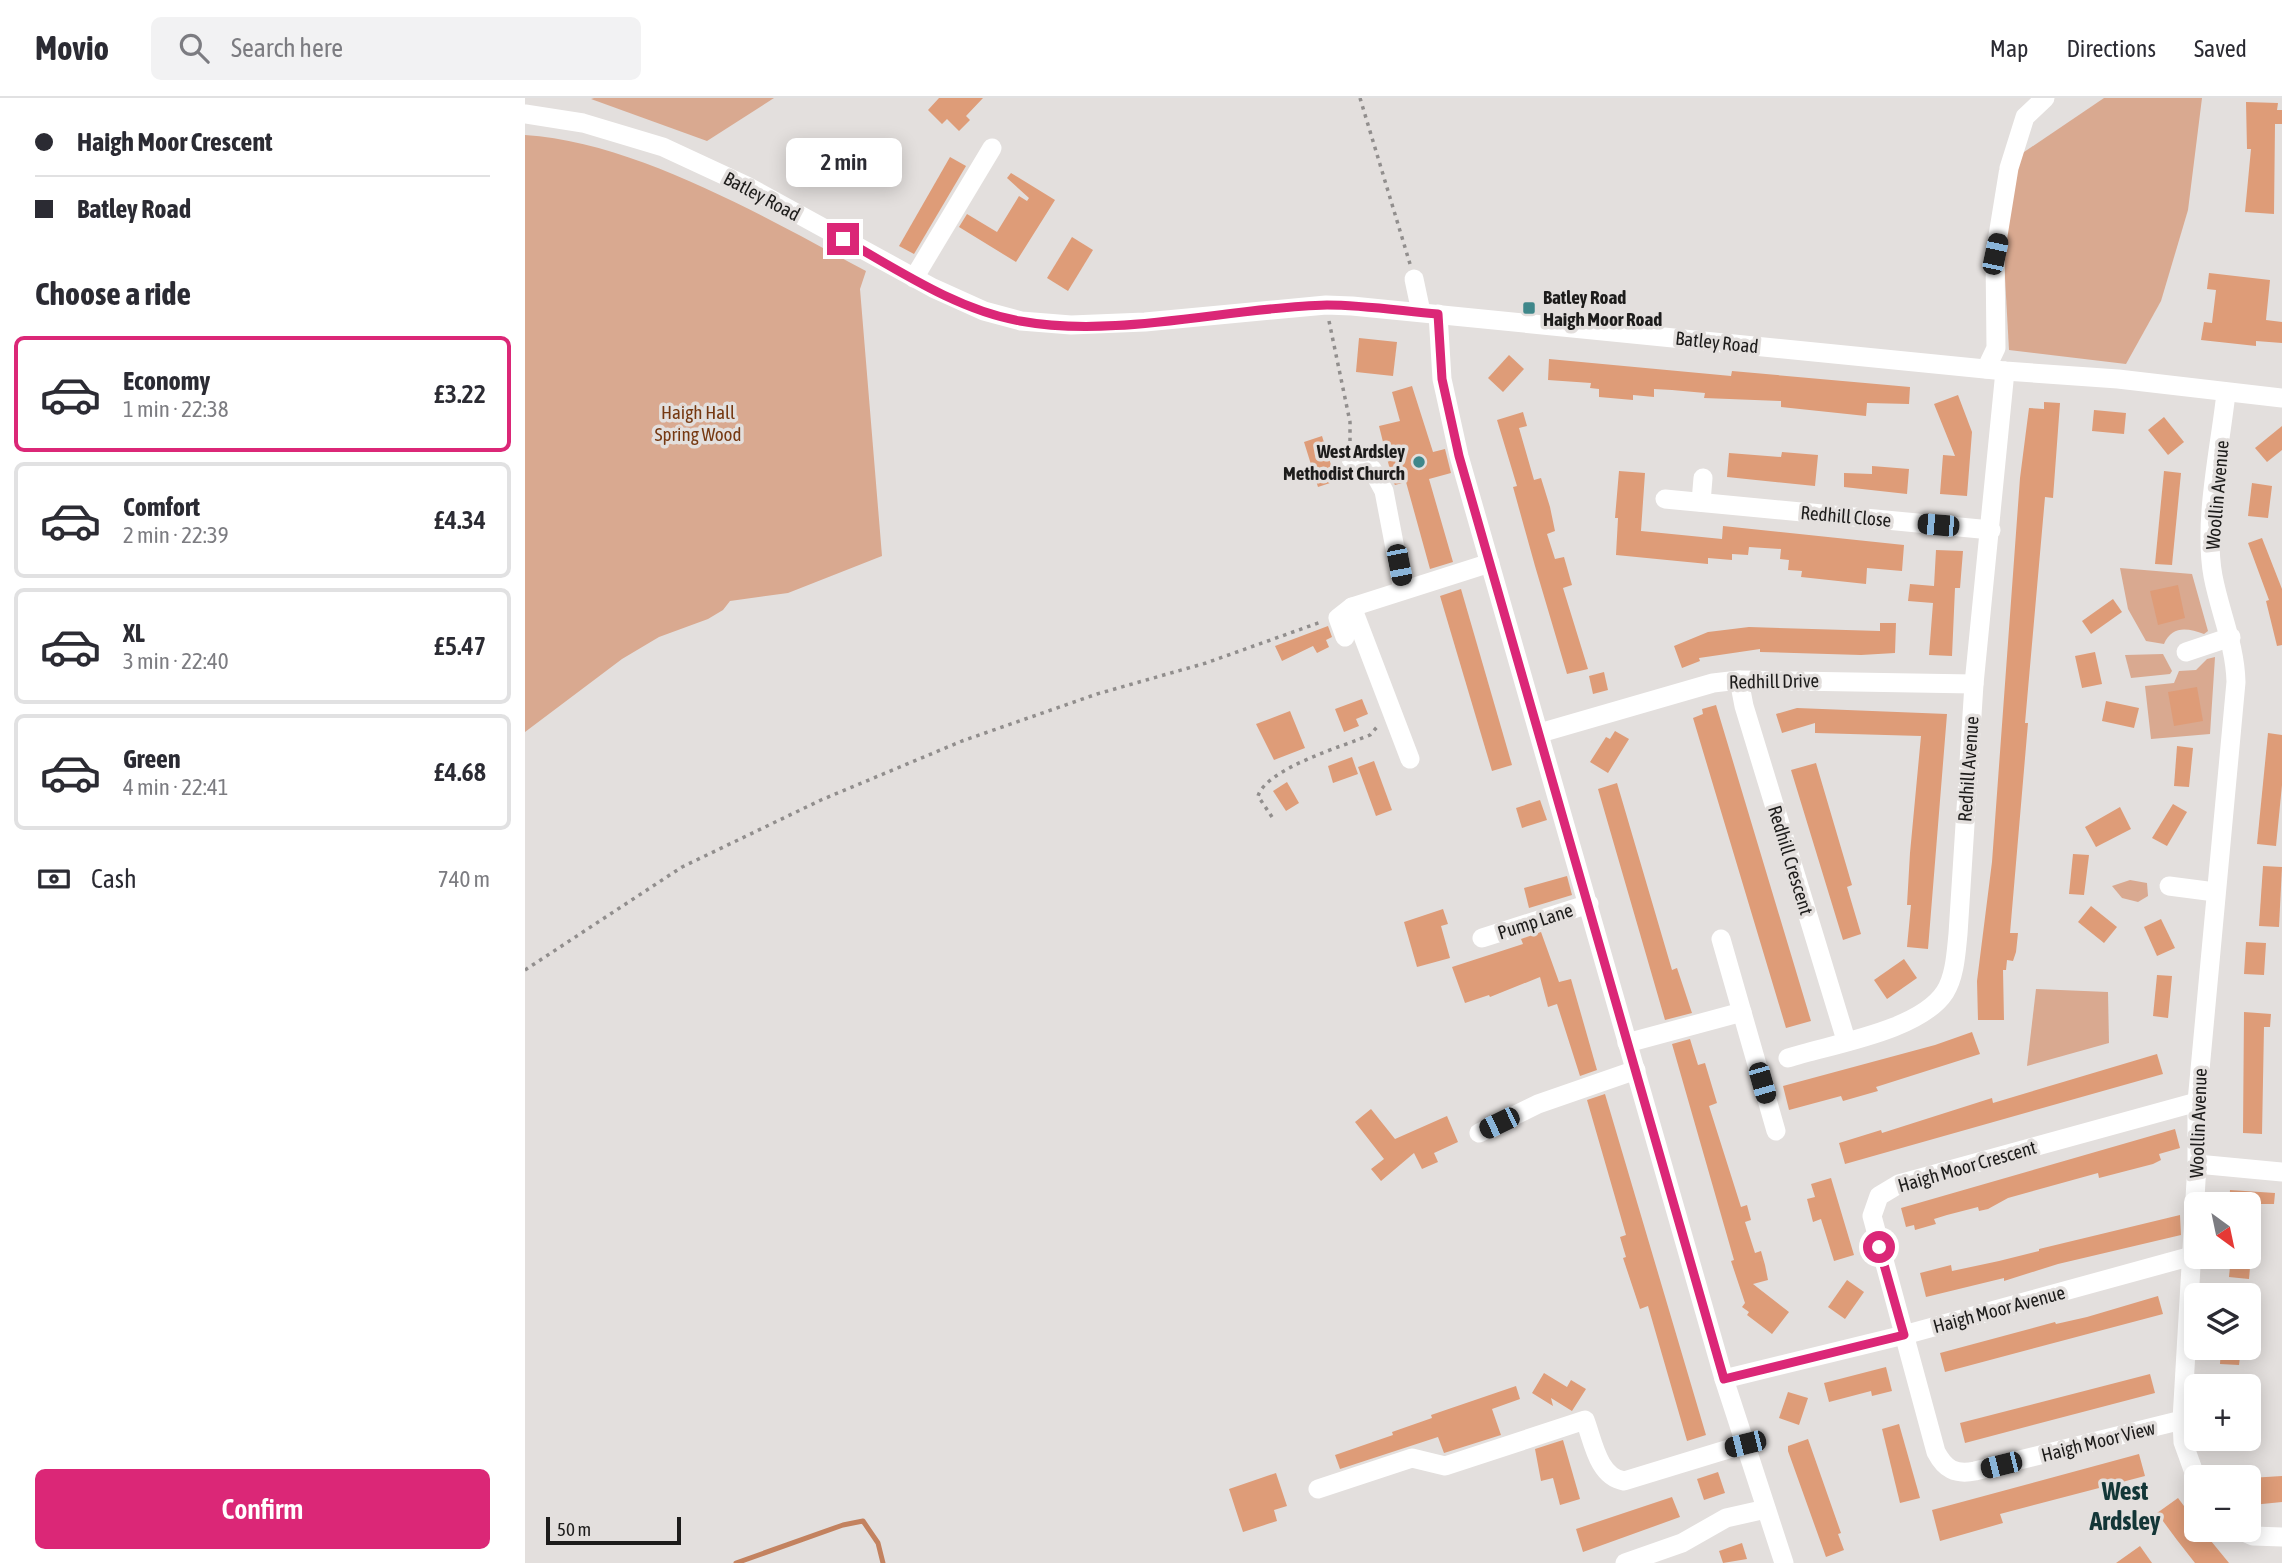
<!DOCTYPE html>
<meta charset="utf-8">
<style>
:root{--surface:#fff;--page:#f2f2f3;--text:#2b2b33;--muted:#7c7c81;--line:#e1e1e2;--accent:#db2777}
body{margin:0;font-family:"Asap Condensed",sans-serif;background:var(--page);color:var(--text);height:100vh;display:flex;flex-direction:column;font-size:26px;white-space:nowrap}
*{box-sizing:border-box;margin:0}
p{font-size:23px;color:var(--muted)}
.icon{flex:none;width:38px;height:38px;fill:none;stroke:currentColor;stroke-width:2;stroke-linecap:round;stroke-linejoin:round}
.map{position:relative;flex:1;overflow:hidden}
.panel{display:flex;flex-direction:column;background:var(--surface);width:525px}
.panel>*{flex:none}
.banner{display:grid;align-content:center;height:154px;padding:0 35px;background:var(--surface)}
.needle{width:46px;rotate:147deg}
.controls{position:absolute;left:1659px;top:1094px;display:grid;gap:14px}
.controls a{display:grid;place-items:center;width:77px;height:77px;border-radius:10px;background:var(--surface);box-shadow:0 4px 18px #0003;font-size:35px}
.scale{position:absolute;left:21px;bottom:18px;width:135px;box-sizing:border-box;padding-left:7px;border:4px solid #1d1c1b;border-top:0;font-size:19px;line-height:24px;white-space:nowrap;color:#1d1c1b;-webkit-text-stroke:5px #e3dfdd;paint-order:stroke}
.end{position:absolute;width:32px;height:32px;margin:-16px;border:9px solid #db2777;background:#fff;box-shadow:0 0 0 4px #fff}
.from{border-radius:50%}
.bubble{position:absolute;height:49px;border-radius:10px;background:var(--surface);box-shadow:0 4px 18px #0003;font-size:23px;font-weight:600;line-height:49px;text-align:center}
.car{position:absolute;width:21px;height:42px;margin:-21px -10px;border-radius:9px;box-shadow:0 0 5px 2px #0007;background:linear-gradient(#222 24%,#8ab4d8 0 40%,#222 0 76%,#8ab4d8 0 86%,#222 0)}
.banner b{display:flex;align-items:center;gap:24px;height:66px;font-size:26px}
.banner b+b{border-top:2px solid var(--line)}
.banner i{width:18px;height:18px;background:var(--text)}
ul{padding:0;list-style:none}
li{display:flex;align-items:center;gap:21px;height:116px;margin:0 14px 10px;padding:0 21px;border:4px solid var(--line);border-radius:10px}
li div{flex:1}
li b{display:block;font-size:26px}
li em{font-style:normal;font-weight:600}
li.on{border-color:var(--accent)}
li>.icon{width:63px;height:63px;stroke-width:1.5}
h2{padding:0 35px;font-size:32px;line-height:84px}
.pay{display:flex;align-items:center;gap:18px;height:77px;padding:0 35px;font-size:26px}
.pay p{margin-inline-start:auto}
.button{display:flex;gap:14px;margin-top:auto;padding:14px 35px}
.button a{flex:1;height:80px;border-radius:10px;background:var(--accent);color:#fff;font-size:28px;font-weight:600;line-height:80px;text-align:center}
header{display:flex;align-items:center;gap:42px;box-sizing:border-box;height:98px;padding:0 35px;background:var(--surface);border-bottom:2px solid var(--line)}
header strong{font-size:33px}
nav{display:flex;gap:38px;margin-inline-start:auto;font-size:24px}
.search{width:490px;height:63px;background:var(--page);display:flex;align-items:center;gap:18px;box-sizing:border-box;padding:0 24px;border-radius:10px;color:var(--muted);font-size:26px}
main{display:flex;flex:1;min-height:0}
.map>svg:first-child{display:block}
</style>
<header>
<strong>Movio</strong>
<div class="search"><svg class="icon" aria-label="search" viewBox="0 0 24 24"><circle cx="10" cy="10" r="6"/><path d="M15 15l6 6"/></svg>Search here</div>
<nav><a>Map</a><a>Directions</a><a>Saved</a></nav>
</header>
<main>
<section class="panel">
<div class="banner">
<b><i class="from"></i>Haigh Moor Crescent</b>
<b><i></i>Batley Road</b>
</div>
<h2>Choose a ride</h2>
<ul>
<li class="on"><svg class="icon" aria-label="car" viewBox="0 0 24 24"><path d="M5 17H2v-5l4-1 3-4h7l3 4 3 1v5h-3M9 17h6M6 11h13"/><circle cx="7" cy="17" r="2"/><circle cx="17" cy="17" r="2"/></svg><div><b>Economy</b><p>1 min · 22:38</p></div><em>£3.22</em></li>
<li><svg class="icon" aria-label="car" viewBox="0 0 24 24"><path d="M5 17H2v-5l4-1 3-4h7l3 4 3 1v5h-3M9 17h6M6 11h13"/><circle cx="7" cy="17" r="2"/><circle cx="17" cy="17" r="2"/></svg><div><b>Comfort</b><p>2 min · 22:39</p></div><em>£4.34</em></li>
<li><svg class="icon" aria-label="car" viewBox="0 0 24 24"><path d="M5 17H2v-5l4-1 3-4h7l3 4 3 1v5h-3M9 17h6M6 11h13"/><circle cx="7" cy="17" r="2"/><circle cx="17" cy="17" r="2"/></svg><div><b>XL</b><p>3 min · 22:40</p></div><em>£5.47</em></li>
<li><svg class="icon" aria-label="car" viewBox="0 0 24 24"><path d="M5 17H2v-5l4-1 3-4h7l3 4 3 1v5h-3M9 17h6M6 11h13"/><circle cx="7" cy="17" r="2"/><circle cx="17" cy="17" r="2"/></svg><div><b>Green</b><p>4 min · 22:41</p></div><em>£4.68</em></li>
</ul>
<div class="pay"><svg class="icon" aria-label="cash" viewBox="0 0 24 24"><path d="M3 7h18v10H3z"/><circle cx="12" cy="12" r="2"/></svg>Cash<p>740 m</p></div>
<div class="button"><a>Confirm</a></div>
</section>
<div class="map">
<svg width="1757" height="1465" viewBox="0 0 1757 1465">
<rect width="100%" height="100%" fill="#e3dfdd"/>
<!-- green -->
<g fill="#d9a990">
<path d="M249 0 182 43 66 1 69 0Z"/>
<path d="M1579 0H1677L1663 112 1636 203 1601 266 1484 252 1474 71Z"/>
<path d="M0 37C112 44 243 121 341 173L335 191 357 458 263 495 205 503 198 512 183 521 134 539 97 561 0 634Z"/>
<path d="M1595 470 1667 476 1683 533 1679 536C1663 530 1647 527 1639 546L1621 543 1603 511Z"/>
<path d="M1638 556 1647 573 1645 576 1606 580 1600 557Z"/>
<path d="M1690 559 1685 636 1626 641 1620 588 1649 585 1654 573 1671 572 1682 561Z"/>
<path d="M1605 782 1622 785 1623 798 1613 804 1597 800 1587 788Z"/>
<path d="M1511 891 1583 894 1584 945 1502 968Z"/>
</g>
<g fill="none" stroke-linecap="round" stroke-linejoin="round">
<!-- stream -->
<path stroke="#c3825f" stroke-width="5" d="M211 1465 318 1427 338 1423 353 1445 358 1465"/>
</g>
<!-- building -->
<g fill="#de9c78">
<path d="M414 0H458L441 18 445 22 434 33 422 21 417 26 403 12Z"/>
<path d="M1721 4 1753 5 1752 12H1757V26H1750L1749 116 1720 114 1726 51H1722Z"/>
<path d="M425 59 441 68 389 156 374 148Z"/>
<path d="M486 75 530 102 491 164 434 129 442 116 472 134 494 98 502 103 504 100 482 80Z"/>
<path d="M547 139 568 152 543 193 522 180Z"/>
<path d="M1684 175 1745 182 1741 222 1757 224V245L1731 243V248L1676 242 1679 224 1687 225 1691 192 1682 191Z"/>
<path d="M834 240 872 244 868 278 831 274Z"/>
<path d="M984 257 999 271 978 294 963 280Z"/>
<path d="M1024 261 1206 278 1207 273 1385 289 1384 306 1342 305 1341 318 1256 309V303L1179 300 1180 295 1147 292 1129 291V299L1108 297V302L1074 299V291L1065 290 1066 285 1023 282Z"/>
<path d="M887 288 908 354 920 351 926 375 904 381 928 464 905 471 881 384 870 387 868 384 854 328 875 323 867 294Z"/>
<path d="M1433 297 1447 334 1442 398 1415 396 1418 357 1430 358 1409 306Z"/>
<path d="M1519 304 1535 305 1528 400 1520 399 1500 625H1503L1485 835H1493L1491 854 1488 863 1482 862 1481 872H1478L1479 922H1453L1452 883 1467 764 1495 380 1504 310 1519 311Z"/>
<path d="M1569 312 1601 315 1599 336 1567 333Z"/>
<path d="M998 314 1002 328 994 330 1009 382 1016 380 1025 409 1030 433 1022 436 1030 461 1039 459 1047 487 1038 490 1063 571 1042 576 1010 468 988 389 992 388 972 322Z"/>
<path d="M1639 319 1659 344 1643 357 1623 332Z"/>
<path d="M1757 328V352L1742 364 1730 350Z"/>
<path d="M797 338 811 383 793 389 779 344Z"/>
<path d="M1257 354 1293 357 1290 388 1202 379 1204 355 1256 359Z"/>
<path d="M1347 368 1384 371 1382 396 1319 389V375L1347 376Z"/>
<path d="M1094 373 1120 375 1116 433 1197 441 1198 428 1379 447 1377 473 1342 470 1341 486 1276 479 1277 473 1263 472 1264 462 1255 461 1256 451 1224 449 1223 457 1207 456V462L1183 460V466L1091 457 1093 420H1090Z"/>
<path d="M1639 373 1656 375 1647 467 1630 466Z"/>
<path d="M1727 385 1747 388 1743 420 1723 418Z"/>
<path d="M1737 440 1757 491V547L1752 548 1741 503 1744 502 1723 445Z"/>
<path d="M1411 452 1438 453 1435 490H1430L1427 558 1404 557 1408 505 1383 503 1385 486 1409 488Z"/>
<path d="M1653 487 1660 520 1633 527 1625 493Z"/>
<path d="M936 491 987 667 967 673 915 498Z"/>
<path d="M1588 501 1597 514 1566 536 1557 523Z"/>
<path d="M1355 525H1371L1370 555 1336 557 1235 554V551L1174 560 1175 563 1157 570 1149 548 1183 534 1224 529 1355 533Z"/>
<path d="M803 528 807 539 801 542 804 549 792 555 788 548 757 563 750 548Z"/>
<path d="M1570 554 1577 586 1557 590 1550 558Z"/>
<path d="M1079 574 1083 592 1068 596 1064 578Z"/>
<path d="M1672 589 1678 623 1649 628 1643 594Z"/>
<path d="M837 601 843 616 831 621 834 628 819 634 810 611Z"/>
<path d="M1581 603 1614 610 1609 630 1577 623Z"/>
<path d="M1191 607 1286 923 1261 930 1168 620 1178 616 1177 611Z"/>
<path d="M1272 610 1422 616 1403 851 1382 849 1386 807H1382L1385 755 1396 638 1290 635V625L1257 635 1251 616Z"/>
<path d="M765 613 780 650 749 662 731 626Z"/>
<path d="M1090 633 1104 641 1083 675 1065 664 1081 639 1085 641Z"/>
<path d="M1743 635 1757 637V687L1751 748 1732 746Z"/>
<path d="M1652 648 1668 650 1664 689 1649 688Z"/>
<path d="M827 659 833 676 808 685 803 668Z"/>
<path d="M849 663 867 712 851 718 833 669Z"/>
<path d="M1291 665 1327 787 1322 789 1336 836 1318 842 1266 672Z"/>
<path d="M762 684 774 705 761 713 748 693Z"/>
<path d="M1092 685 1147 872 1152 870 1167 915 1140 922 1073 691Z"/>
<path d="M1015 702 1022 722 997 730 991 710Z"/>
<path d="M1648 706 1662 714 1642 748 1627 740Z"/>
<path d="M1595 709 1606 731 1571 749 1560 729Z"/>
<path d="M1548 756 1564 757 1559 797 1544 796Z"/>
<path d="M1738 768 1757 769 1754 829 1734 828Z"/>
<path d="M1042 778 1047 797 1004 810 999 790Z"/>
<path d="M1566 808 1592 829 1579 845 1553 824Z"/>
<path d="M918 811 923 826 916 828 925 860 892 869 879 824Z"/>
<path d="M1636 821 1650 850 1632 858 1619 829Z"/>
<path d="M1016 834 1034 884 1046 881 1072 972 1055 978 1032 906 1023 909 1015 879 965 899 964 897 940 905 927 869 998 846 996 841Z"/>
<path d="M1721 844 1741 845 1739 877 1719 876Z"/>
<path d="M1379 861 1392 880 1362 901 1349 882Z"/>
<path d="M1632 877 1647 878 1643 920 1628 918Z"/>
<path d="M1719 914 1746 916 1745 929H1739L1737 1036 1718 1035Z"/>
<path d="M1447 934 1455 956 1351 989 1353 993 1318 1003 1316 998 1264 1012 1258 988 1410 947Z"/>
<path d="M1165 941 1173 967 1180 965 1192 1005 1184 1008 1216 1109 1222 1107 1226 1122 1220 1124 1230 1155 1236 1153 1240 1167 1243 1182 1228 1186 1264 1214 1247 1236 1222 1217 1224 1214 1217 1209 1220 1205 1206 1163 1209 1162 1147 946Z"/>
<path d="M1632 956 1638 976 1320 1066 1314 1045 1356 1032 1357 1035 1467 1000 1468 1005Z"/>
<path d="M1080 996 1181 1337 1162 1343 1123 1208 1115 1211 1098 1160 1101 1159 1095 1139 1101 1137 1062 1002Z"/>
<path d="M846 1011 870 1041 922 1018 933 1044 909 1055 913 1064 897 1071 889 1055 856 1083 846 1071 859 1061 830 1024Z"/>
<path d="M1650 1031 1655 1050 1634 1056 1636 1062 1628 1066 1574 1080 1573 1075 1483 1100 1463 1111 1454 1113 1453 1109 1422 1117 1409 1121 1411 1126 1390 1132 1389 1127 1381 1129 1376 1110Z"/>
<path d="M1306 1080 1329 1157 1309 1163 1296 1121 1288 1124 1282 1101 1290 1099 1286 1086Z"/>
<path d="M1705 1092 1750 1095 1749 1106H1704Z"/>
<path d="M1655 1117 1656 1137 1533 1166 1479 1183V1180L1401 1199 1395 1175 1426 1167 1427 1173 1474 1163 1514 1153V1151Z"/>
<path d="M1706 1158H1726L1724 1181 1704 1179Z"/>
<path d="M1322 1182 1339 1194 1320 1221 1303 1209Z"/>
<path d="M1633 1198 1638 1216 1420 1274 1415 1255 1530 1224 1531 1226 1562 1219Z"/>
<path d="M1696 1250H1716L1714 1267 1695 1266Z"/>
<path d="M1361 1269 1367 1293 1347 1298 1346 1293 1304 1304 1299 1285Z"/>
<path d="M1019 1275 1042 1289 1046 1282 1061 1291 1047 1313 1026 1300 1028 1308 1007 1295Z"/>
<path d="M1625 1276 1630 1295 1440 1345 1435 1325Z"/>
<path d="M991 1288 995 1301 967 1311 976 1337 919 1355 913 1339 815 1371 810 1357 868 1337 867 1334 907 1320 906 1317Z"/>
<path d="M1263 1294 1283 1300 1274 1327 1254 1320Z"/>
<path d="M1374 1326 1395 1400 1375 1405 1357 1331Z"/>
<path d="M1283 1341 1316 1435 1313 1436 1319 1452 1301 1459 1263 1353V1348Z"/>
<path d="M1038 1342 1055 1401 1035 1407 1028 1380 1016 1383 1010 1351Z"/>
<path d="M1614 1356 1620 1378 1475 1416 1478 1425 1415 1443 1407 1412Z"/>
<path d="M1193 1374 1200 1395 1179 1402 1172 1381Z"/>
<path d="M751 1375 762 1408 749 1412 752 1423 718 1434 704 1391Z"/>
<path d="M1757 1378V1404L1727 1407 1725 1380Z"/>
<path d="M1147 1399 1155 1419 1058 1454 1051 1431Z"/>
<path d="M1653 1400 1671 1424V1432H1677L1704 1465H1670L1652 1442 1632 1415Z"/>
<path d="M1217 1445 1222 1461 1198 1465 1194 1453Z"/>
<path d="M1615 1448 1627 1465H1591Z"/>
</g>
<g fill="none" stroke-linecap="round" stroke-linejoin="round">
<!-- path -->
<g stroke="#918e8d" stroke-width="3.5" stroke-dasharray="3.5 5" stroke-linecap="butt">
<path d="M835 0 885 166"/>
<path d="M804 223 825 324V343"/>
<path d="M747 719 733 698C742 670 819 648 845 637L852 629"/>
<path d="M0 872 157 769 296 702 437 643 572 596 681 565 796 524"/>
</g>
<!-- minor -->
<g stroke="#fff" stroke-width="19">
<path d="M0 16 58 25 138 49 222 88 408 190 459 213 496 223 546 227 620 224 801 207 827 208 1480 273 1593 281 1757 300"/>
<path d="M389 180 467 50"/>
<path d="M889 181 896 214"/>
<path d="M913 216 917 281 934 358 1199 1281 1259 1465"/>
<path d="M1461 271 1471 250 1470 156 1484 70 1500 19 1520 0"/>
<path d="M826 361 847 371 859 393 878 492"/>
<path d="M1140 401 1466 432"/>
<path d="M1176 404 1178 380"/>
<path d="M827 509 885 661"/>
<path d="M820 539 813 520 827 509 965 465"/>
<path d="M1661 554 1706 539"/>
<path d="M1214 582 1219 608 1321 942"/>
<path d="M1015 635 1188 585 1214 582 1449 586"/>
<path d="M1644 788 1690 794"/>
<path d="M957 840 1064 806"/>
<path d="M1196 841 1251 1033"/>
<path d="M1102 945 1217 914"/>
<path d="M1263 960C1307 946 1395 933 1420 894 1430 878 1431 855 1433 836L1449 586 1480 273"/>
<path d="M954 1035 1013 1006 1111 972"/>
<path d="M1672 1066 1757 1074"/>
<path d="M1199 1281 1379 1237 1667 1158"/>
<path d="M1657 1322 1450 1373C1430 1377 1420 1371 1411 1354L1347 1118 1354 1098 1374 1086 1672 1004"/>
<path d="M1671 1380 1658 1344 1657 1322 1672 1066V1004L1711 584C1710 546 1695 515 1688 478 1678 423 1695 351 1701 295"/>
<path d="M793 1391 887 1360 920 1368 1060 1322C1068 1343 1073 1379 1099 1383L1220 1346"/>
<path d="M1714 1432 1728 1438 1757 1439"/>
<path d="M1100 1465 1157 1445 1201 1420 1241 1411"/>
</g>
</g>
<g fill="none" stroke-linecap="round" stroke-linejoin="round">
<!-- route -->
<path stroke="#db2777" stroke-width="9" d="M318 141C373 172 432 212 495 223 592 241 705 209 802 207 839 207 877 213 913 216L917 281 934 358 1199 1281 1379 1237 1354 1149"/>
</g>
<!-- markers -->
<g fill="#3f878a" stroke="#e3dfdd" stroke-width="2.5">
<rect x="997" y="203" width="14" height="14" rx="3.5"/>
<circle cx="894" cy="364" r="7"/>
</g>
<g text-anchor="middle" stroke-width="7" stroke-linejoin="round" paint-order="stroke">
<!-- street labels -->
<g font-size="19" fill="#1d1c1b" stroke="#e3dfdd">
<text transform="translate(237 98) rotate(28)" y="7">Batley Road</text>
<text transform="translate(1192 244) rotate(6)" y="7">Batley Road</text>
<text transform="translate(1692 397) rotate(-85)" y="7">Woollin Avenue</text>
<text transform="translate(1321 418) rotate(5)" y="7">Redhill Close</text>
<text transform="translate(1249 583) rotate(-1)" y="7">Redhill Drive</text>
<text transform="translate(1443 671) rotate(-86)" y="7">Redhill Avenue</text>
<text transform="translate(1266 762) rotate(73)" y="7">Redhill Crescent</text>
<text transform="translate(1010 823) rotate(-18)" y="7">Pump Lane</text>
<text transform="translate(1673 1025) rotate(-88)" y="7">Woollin Avenue</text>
<text transform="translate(1442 1068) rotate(-16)" y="7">Haigh Moor Crescent</text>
<text transform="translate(1474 1211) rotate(-15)" y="7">Haigh Moor Avenue</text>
<text transform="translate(1573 1343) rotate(-14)" y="7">Haigh Moor View</text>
</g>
<!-- poi labels -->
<g font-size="19" font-weight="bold" fill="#1d1c1b" stroke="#e3dfdd" text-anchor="start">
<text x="1018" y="206">Batley Road<tspan x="1018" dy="22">Haigh Moor Road</tspan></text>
<text x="880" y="360" text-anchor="end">West Ardsley<tspan x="880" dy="22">Methodist Church</tspan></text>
</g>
<!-- park labels -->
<g font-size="19" fill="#763912" stroke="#e3dfdd">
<text x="173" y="321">Haigh Hall<tspan x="173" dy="22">Spring Wood</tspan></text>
</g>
<!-- district labels -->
<g font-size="26" font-weight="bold" fill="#133637" stroke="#e3dfdd">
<text x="1600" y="1402">West<tspan x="1600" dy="30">Ardsley</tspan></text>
</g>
</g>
</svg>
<div class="controls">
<a><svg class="needle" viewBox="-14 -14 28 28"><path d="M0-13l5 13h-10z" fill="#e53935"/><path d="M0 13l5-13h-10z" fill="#7c7c81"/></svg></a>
<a><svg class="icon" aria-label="layers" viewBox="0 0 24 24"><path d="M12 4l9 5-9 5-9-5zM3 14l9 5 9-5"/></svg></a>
<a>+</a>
<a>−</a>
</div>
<div class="scale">50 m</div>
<i class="end from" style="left:1354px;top:1149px"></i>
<i class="end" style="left:318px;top:141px"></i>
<div class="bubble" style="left:261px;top:40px;width:116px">2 min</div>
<i class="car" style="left:1470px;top:156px;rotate:12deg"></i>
<i class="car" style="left:1413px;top:427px;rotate:275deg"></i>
<i class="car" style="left:874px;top:467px;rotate:169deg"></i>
<i class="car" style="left:1237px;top:985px;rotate:164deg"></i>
<i class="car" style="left:974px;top:1025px;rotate:244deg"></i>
<i class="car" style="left:1220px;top:1346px;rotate:256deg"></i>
<i class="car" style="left:1476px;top:1367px;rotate:256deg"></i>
</div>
</main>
